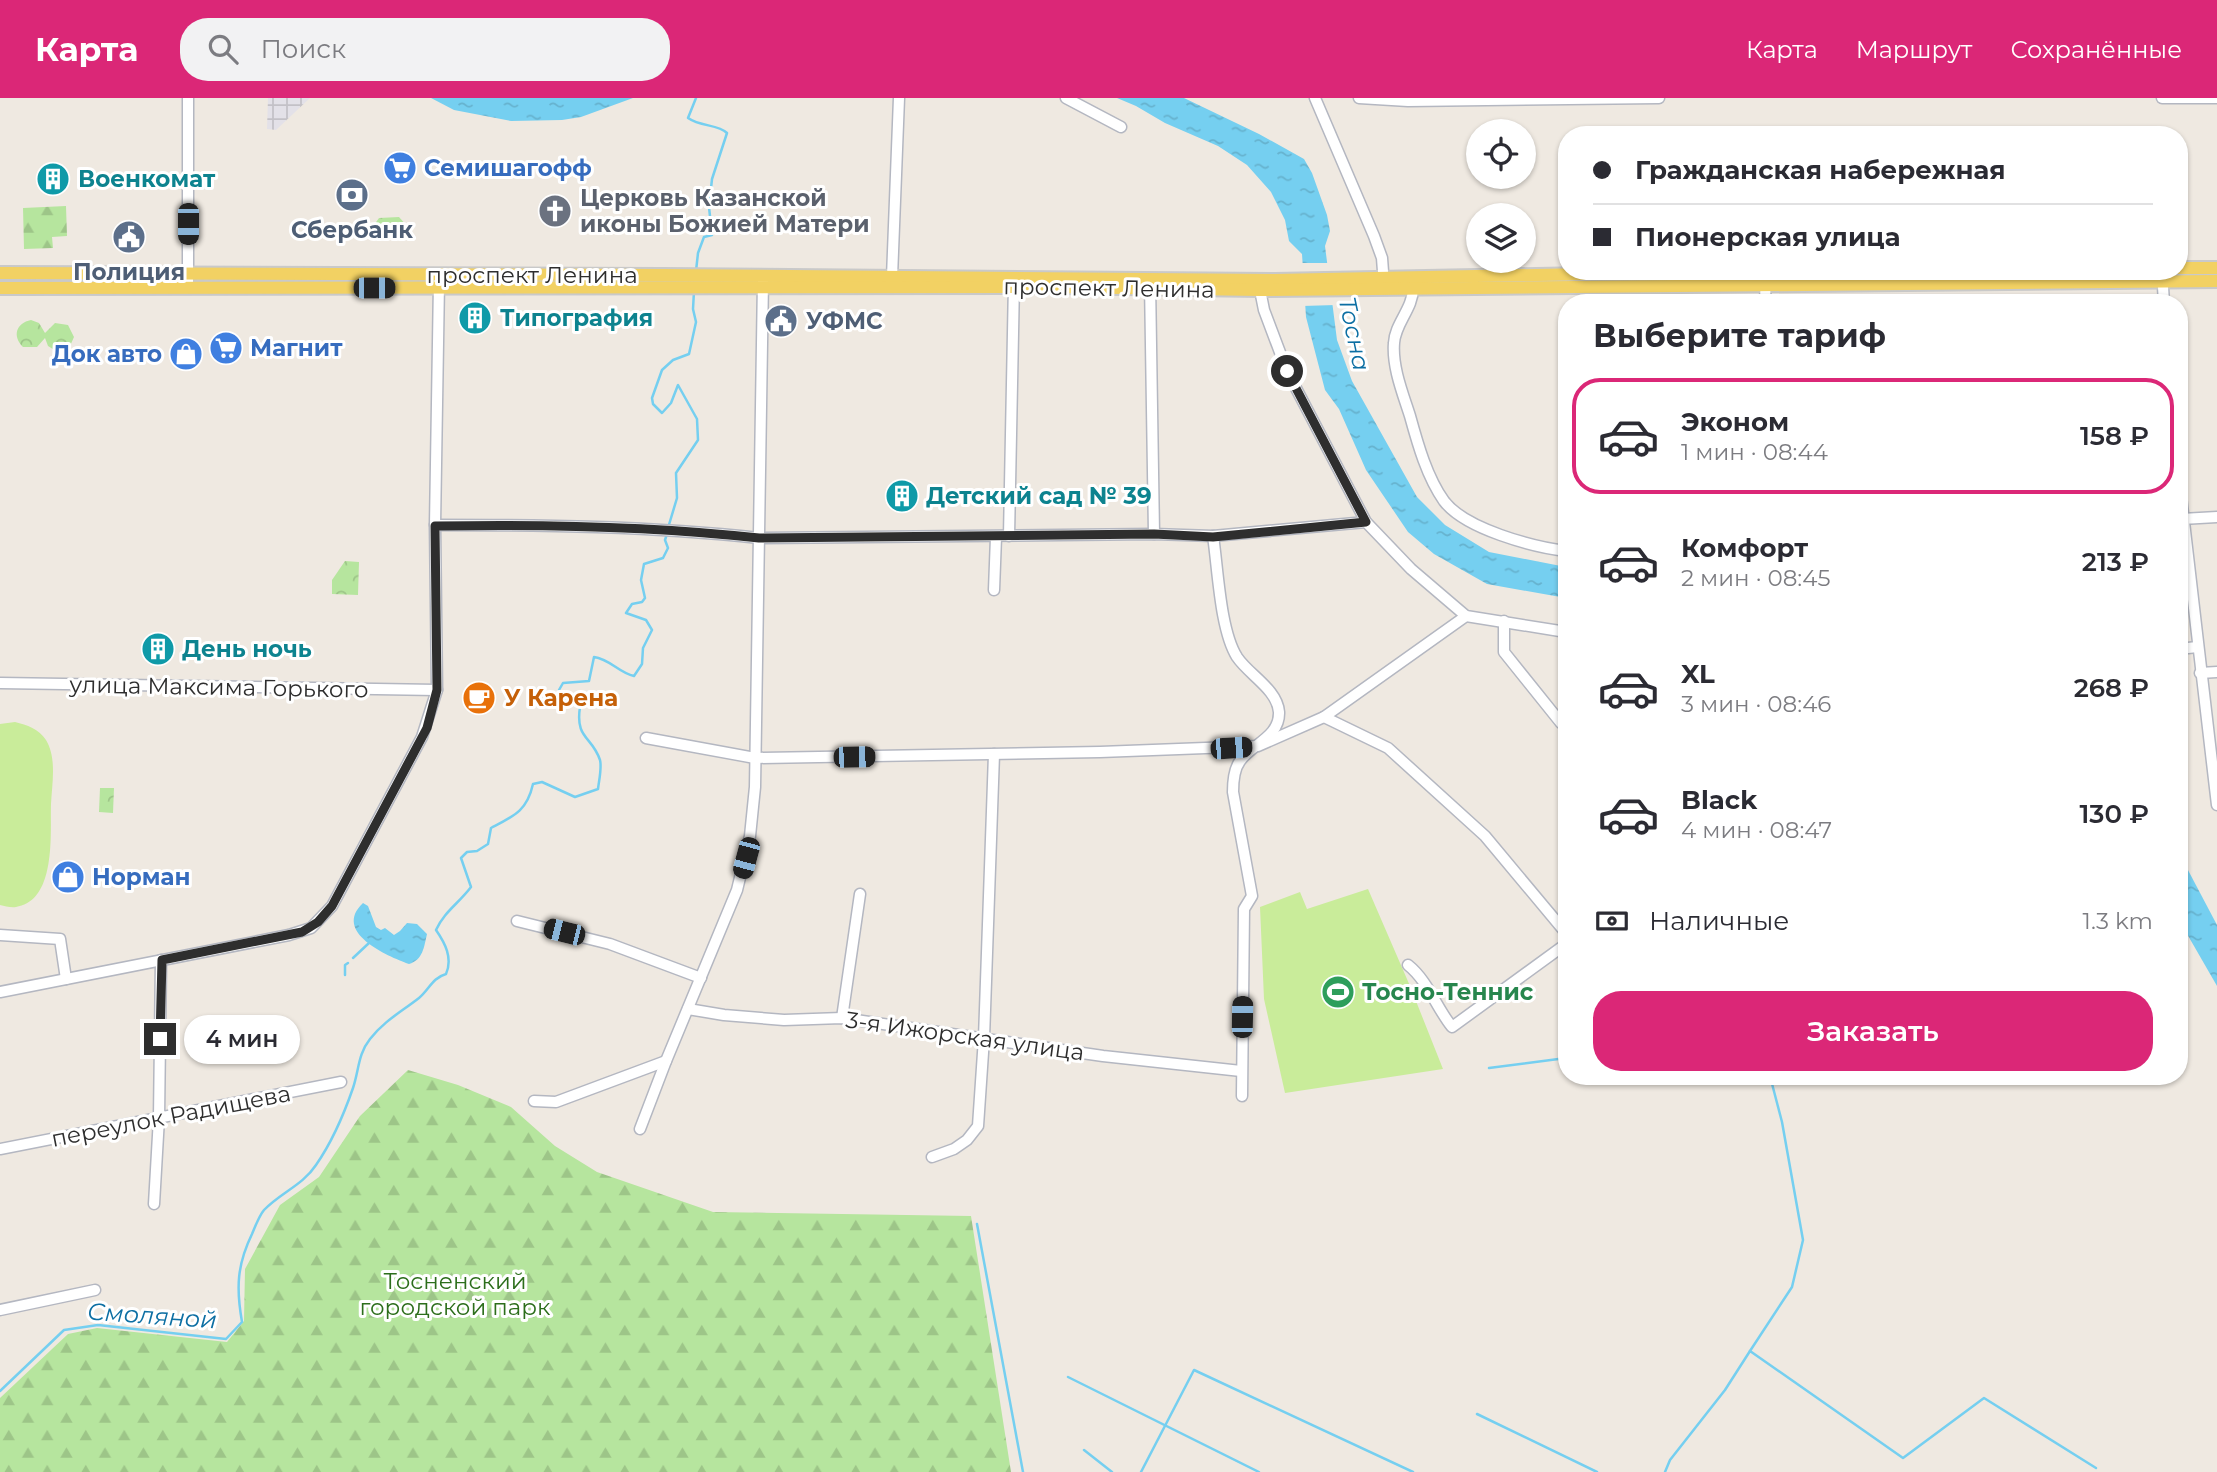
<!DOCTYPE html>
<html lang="ru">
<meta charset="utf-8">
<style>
:root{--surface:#fff;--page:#f2f2f3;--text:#2b2b33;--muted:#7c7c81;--line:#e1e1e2;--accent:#db2777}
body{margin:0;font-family:Montserrat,sans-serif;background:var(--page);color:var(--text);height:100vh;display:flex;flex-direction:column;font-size:26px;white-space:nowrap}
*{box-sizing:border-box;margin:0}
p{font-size:23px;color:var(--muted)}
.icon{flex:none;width:38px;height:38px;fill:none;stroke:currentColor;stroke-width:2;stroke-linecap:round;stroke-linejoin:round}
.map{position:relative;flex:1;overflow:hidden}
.sheet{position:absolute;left:1558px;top:196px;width:630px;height:791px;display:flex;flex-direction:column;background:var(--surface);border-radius:28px;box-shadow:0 2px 5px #0004}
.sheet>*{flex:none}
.top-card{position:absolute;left:1558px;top:28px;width:630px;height:154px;border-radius:28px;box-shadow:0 2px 5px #0004;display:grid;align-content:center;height:154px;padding:0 35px;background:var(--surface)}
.tools{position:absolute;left:1466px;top:21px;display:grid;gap:14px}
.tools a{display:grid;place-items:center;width:70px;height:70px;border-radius:50%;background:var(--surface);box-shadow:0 2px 5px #0004;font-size:35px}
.end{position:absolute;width:32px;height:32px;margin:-16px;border:9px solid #2e2e2e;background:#fff;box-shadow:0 0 0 4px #fff}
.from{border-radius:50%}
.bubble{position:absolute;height:49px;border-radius:24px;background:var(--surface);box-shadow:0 2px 5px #0004;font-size:23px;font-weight:600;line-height:49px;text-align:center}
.car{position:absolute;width:21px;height:42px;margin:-21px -10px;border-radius:9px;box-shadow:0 0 5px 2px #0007;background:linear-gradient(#222 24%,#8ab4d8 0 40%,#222 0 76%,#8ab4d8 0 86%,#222 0)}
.top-card b{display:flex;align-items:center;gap:24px;height:66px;font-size:26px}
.top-card b+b{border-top:2px solid var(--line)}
.top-card i{width:18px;height:18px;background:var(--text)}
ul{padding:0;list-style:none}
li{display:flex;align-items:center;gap:21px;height:116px;margin:0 14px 10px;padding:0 21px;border:4px solid transparent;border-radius:28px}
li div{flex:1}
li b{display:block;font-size:26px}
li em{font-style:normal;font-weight:600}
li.selected{border-color:var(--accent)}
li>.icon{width:63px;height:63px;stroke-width:1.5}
h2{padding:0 35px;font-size:32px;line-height:84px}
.pay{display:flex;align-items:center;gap:18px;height:77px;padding:0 35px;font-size:26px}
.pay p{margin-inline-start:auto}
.button{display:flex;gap:14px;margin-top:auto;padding:14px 35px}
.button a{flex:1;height:80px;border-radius:28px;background:var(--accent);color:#fff;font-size:28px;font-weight:600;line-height:80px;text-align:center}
header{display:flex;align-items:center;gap:42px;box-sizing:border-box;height:98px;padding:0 35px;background:var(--accent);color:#fff}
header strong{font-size:33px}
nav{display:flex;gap:38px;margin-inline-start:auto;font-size:24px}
.search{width:490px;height:63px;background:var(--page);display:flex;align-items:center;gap:18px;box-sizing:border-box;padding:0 24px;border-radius:28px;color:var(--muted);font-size:26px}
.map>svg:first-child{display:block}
</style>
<header>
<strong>Карта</strong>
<div class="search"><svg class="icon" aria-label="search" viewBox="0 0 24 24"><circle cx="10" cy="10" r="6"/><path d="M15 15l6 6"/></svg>Поиск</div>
<nav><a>Карта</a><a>Маршрут</a><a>Сохранённые</a></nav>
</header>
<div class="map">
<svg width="2217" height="1374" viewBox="0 0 2217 1374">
<defs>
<pattern id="industrial-grid" width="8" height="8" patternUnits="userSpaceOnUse" patternTransform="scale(1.75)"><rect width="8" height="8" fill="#e3e1e8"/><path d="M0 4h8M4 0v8" fill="none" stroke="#c3c1c7"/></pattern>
<pattern id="forest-firs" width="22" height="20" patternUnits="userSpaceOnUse" patternTransform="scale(1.75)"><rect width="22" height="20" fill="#b6e59e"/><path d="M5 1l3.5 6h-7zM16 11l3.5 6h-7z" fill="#9dc588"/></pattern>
<pattern id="park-crowns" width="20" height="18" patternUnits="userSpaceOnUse" patternTransform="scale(1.75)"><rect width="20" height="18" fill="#b6e59e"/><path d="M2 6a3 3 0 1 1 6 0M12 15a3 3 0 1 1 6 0" fill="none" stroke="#9dc588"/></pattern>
<pattern id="water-ripples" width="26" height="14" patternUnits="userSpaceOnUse" patternTransform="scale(1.75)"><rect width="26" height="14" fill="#75cff0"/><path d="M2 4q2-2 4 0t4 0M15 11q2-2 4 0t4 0" fill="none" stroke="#66b2ce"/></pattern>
</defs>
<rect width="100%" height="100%" fill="#efe9e1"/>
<!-- industrial -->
<path fill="url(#industrial-grid)" d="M268 0H310L276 32 267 31Z"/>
<!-- forest -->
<g fill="url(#forest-firs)">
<path d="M66 108 67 138 52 139 53 150 24 151 23 110Z"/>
<path d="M408 972 458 987 511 1009 555 1048 597 1074 713 1114 971 1118 1011 1374H0V1300L68 1236 97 1230 227 1244 244 1223 245 1171 280 1107 319 1079 360 1018Z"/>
</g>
<!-- park -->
<g fill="url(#park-crowns)">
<path d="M399 119 407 128 401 135 379 136 374 127 379 120Z"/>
<path d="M31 222 39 225 45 235 55 225 68 227 74 239 70 248 56 253 48 248 45 240 37 249H23C12 238 16 225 31 222Z"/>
<path d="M345 463 359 464 358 497 332 496V482Z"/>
<path d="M100 690H114L113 715 99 714Z"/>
</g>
<!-- pitch -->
<g fill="#c9ec9a">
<path d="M15 624C27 627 39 631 46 642 57 660 52 686 51 706 50 734 57 803 16 809 11 810 5 808 0 807V626Z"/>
<path d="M1368 791 1410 888 1443 971 1285 995 1264 901 1260 809 1300 794 1307 811Z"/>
</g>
<!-- water -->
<g fill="url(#water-ripples)">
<path d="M431 0H633L581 19 562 22 511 23 454 12Z"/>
<path d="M1117 0H1184L1259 36 1304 61 1312 75 1327 117 1330 133 1325 148 1337 242 1352 283 1417 399 1445 427 1489 454 1566 469V500L1487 486 1434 456 1408 434 1366 372 1339 311 1325 292 1306 219 1302 156 1289 143 1285 122 1271 94 1247 67 1218 48 1165 25 1136 8Z"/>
<path d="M2179 755 2217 827V888L2179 822Z"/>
<path d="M363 805 368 808 376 829 381 832 385 830 394 837 400 833 407 825 417 826 427 836C424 849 423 862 409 866 387 858 332 834 363 805Z"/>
</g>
<!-- pier -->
<path fill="#efe9e1" d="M1299 165H1331L1336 207 1302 208Z"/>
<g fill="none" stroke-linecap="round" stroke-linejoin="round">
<!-- stream -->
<g stroke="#75cff0" stroke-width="2.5">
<path d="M696 0 688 20C701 29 718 26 727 35L712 81 709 109 712 137 704 139 698 155 696 173"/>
<path d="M668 430 677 400 676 375 698 342 697 321 678 287 671 305 662 315 653 306 652 300 662 272 673 262 689 256 696 224 693 211 694 193"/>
<path d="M353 860 369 845"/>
<path d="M345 877V867L348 865"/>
<path d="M1489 970 1566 960"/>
<path d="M977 1126 1023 1374"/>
<path d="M1750 1253 1792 1189 1803 1142 1782 1024 1770 978"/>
<path d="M1068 1279 1259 1374"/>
<path d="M0 1293 64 1232 98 1227 226 1241 242 1224C236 1190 237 1167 252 1136 255 1129 259 1118 264 1112 280 1095 303 1087 316 1067 332 1044 344 1016 353 990 359 972 358 956 370 941 384 923 401 914 419 900 429 892 432 880 446 876 453 860 445 845 436 832 444 814 459 805 471 789L461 760 467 754 477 753 488 746 491 730C514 718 527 713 533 686L542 684 575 699 598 691C599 682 602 670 600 662 592 638 575 641 580 609L561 598 559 592 563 585 589 583 594 559C610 561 619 575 634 578L642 566 643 550 652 532 646 522 626 515 632 506 642 504 645 500 641 482 644 466 663 460 668 450 665 442 667 436"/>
<path d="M1477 1316 1597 1374"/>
<path d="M1084 1352 1112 1374"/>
<path d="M1141 1374 1194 1272 1413 1374"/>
<path d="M1665 1374 1670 1362 1725 1292 1750 1253 1903 1360 1984 1300 2096 1370"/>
</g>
<defs>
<g id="minor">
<path d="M1066 0 1121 29"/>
<path d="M1315 0 1374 138 1382 160 1384 187"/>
<path d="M1359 0 1408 3 1659 0"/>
<path d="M2162 0H2217"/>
<path d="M2162 173 2164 205"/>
<path d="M892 179 899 0"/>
<path d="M1150 184 1154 436"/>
<path d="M188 190V0"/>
<path d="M1413 190C1413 211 1395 225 1394 245 1392 269 1403 296 1410 318 1418 347 1427 379 1444 403 1465 431 1533 449 1566 453"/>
<path d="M1260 192 1264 212 1287 273 1366 424 1411 471 1466 518 1566 534"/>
<path d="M1765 205 1766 173"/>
<path d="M2179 381 2217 707"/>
<path d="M2182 421 2217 419"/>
<path d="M435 427C543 427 651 428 759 440L1154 436 1213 438 1366 424"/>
<path d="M1009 438 1014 184"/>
<path d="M1213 438C1218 471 1220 532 1237 559 1249 577 1277 591 1279 614 1280 639 1252 646 1240 663 1234 671 1233 684 1233 694L1252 798 1244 811 1242 998"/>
<path d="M994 492 996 439"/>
<path d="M1504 523V554L1561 625"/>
<path d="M2179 551 2197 549"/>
<path d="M2200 575 2217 574"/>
<path d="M0 585 437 592"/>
<path d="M1324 619 1388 650 1485 738 1566 835"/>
<path d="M646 640 755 660 1100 654 1258 648 1324 619 1466 518"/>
<path d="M517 823 610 846 701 880"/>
<path d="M0 837 60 841 66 881"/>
<path d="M1408 867C1428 883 1436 909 1452 929L1566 846"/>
<path d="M0 894 289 837 311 830 332 808 422 639 437 592 435 427 439 184"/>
<path d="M688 911 724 917 784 922 842 920 1103 958 1241 973"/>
<path d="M842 920 860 796"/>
<path d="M534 1003 556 1004 666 963"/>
<path d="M640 1031 666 963 737 792 750 738 755 689 763 182"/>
<path d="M0 1051 341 984"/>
<path d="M932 1059 954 1051 967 1042 978 1028 984 940 994 656"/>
<path d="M154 1106 159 1020 161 862"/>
<path d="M0 1212 95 1192"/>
</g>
<g id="major">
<path d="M2179 170H2217"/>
<path d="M0 175 662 177 1275 182 1735 173"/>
<path d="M0 190 1052 189 1260 192 2217 183"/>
</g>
</defs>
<!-- minor casing -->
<use href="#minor" stroke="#b4b7c1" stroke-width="13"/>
<!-- major casing -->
<use href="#major" stroke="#c9c9c9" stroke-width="16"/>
<!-- minor -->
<use href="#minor" stroke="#fff" stroke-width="10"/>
<!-- major -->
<use href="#major" stroke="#f2d163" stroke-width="12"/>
</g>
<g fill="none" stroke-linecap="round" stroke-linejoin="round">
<!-- route -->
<path stroke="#2e2e2e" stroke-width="9" d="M160 941 162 862 302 834 318 824 332 808 427 630 437 592 435 428C543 426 651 428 759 440L1154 436 1213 439 1366 424 1287 273"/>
</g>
<!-- icons -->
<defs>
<symbol id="supermarket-disc" viewBox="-11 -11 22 22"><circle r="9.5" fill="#3f7fe0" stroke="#fff"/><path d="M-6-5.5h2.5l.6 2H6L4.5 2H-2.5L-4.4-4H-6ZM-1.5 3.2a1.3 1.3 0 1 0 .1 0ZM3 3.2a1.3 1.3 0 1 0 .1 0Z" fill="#fff"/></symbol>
<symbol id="building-disc" viewBox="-11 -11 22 22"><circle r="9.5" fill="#0f9aa8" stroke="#fff"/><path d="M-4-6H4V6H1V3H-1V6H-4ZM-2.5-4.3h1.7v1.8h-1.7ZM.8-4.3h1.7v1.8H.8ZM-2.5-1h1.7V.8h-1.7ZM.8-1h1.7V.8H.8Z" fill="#fff"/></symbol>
<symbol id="bank-disc" viewBox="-11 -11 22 22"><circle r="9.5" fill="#5c6f8a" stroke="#fff"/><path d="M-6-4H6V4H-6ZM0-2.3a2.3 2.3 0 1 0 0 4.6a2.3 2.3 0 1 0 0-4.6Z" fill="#fff"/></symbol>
<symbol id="church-disc" viewBox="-11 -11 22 22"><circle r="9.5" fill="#6b7280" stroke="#fff"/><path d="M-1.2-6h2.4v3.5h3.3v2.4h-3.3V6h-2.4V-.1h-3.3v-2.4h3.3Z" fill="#fff"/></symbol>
<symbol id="civic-disc" viewBox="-11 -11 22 22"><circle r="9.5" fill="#5c6f8a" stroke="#fff"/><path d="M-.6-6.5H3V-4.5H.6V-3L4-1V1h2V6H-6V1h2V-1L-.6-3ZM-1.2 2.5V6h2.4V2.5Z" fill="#fff"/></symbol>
<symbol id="shop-disc" viewBox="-11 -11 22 22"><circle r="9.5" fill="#3f7fe0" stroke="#fff"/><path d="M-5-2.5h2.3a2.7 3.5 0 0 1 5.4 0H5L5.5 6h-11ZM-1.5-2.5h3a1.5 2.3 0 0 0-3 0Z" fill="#fff"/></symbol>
<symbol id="cafe-disc" viewBox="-11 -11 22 22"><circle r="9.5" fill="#e8710a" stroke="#fff"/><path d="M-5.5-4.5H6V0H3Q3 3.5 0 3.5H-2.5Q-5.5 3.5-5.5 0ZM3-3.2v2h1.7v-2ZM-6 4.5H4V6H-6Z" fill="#fff"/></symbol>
<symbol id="stadium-disc" viewBox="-11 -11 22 22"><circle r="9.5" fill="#2e9e5b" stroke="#fff"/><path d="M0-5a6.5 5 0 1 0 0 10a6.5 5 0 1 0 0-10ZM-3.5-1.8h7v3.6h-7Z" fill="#fff"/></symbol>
</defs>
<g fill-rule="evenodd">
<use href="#supermarket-disc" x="381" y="51" width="38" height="38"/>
<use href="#building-disc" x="34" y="62" width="38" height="38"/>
<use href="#bank-disc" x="333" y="78" width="38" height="38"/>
<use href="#church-disc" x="536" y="94" width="38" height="38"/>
<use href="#civic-disc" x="110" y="120" width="38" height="38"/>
<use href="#building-disc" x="456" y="201" width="38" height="38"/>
<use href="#civic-disc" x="762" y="204" width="38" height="38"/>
<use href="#supermarket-disc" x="207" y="231" width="38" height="38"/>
<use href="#shop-disc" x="167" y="237" width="38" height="38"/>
<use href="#building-disc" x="883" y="379" width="38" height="38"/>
<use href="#building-disc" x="139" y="532" width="38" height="38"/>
<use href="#cafe-disc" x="460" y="581" width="38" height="38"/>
<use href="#shop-disc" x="49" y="760" width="38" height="38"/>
<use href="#stadium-disc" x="1319" y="875" width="38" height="38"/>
</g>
<g text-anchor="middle" stroke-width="6" stroke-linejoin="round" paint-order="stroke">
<!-- shop labels -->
<g font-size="23" font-weight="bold" fill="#366cbe" stroke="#fff" text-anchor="start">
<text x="424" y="78">Семишагофф</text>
<text x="250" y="258">Магнит</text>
<text x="162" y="264" text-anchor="end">Док авто</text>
<text x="92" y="787">Норман</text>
</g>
<!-- culture labels -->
<g font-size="23" font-weight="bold" fill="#0d838f" stroke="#fff" text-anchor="start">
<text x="78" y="89">Военкомат</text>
<text x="500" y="228">Типография</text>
<text x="926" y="406">Детский сад № 39</text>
<text x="182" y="559">День ночь</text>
</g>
<!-- worship labels -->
<g font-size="23" font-weight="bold" fill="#5b616d" stroke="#fff" text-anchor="start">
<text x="580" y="108">Церковь Казанской<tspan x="580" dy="26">иконы Божией Матери</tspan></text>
</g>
<!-- service labels -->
<g font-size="23" font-weight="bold" fill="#4e5e75" stroke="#fff">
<text x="352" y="140">Сбербанк</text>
<text x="129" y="182">Полиция</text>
<text x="806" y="231" text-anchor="start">УФМС</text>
</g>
<!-- street labels -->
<g font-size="23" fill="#2e2e2e" stroke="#fff">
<text x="532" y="185">проспект Ленина</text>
<text transform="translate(1109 190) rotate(1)" y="8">проспект Ленина</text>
<text transform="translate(219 589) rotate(1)" y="8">улица Максима Горького</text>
<text transform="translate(965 938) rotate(8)" y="8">3-я Ижорская улица</text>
<text transform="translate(171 1018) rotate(-11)" y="8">переулок Радищева</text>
</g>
<!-- food labels -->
<g font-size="23" font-weight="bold" fill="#c56008" stroke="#fff" text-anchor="start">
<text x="504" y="608">У Карена</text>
</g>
<!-- leisure labels -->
<g font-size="23" font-weight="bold" fill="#27864d" stroke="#fff" text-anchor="start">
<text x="1362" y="902">Тосно-Теннис</text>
</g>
<!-- park labels -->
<g font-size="23" fill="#2c6e1b" stroke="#fff">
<text x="455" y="1191">Тосненский<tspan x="455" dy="26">городской парк</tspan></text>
</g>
<!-- water labels -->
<g font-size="24" font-style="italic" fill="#0d6fa3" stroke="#fff">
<text transform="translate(1354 236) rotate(78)" y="8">Тосна</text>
<text transform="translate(152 1218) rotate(4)" y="8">Смоляной</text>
</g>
</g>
</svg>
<div class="tools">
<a><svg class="icon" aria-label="locate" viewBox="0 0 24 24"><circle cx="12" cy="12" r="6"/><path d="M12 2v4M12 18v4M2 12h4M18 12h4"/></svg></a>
<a><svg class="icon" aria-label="layers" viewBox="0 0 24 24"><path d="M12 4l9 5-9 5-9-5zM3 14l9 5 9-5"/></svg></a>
</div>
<i class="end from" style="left:1287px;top:273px"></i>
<i class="end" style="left:160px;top:941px"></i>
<div class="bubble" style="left:184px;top:917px;width:116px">4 мин</div>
<i class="car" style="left:188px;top:126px;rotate:180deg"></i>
<i class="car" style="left:374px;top:190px;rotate:90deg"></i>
<i class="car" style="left:1231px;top:650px;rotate:86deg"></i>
<i class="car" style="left:854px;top:659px;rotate:89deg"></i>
<i class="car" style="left:746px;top:760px;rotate:195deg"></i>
<i class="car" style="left:564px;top:834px;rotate:284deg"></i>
<i class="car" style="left:1242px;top:919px;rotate:1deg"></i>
<div class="top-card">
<b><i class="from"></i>Гражданская набережная</b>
<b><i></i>Пионерская улица</b>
</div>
<section class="sheet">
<h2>Выберите тариф</h2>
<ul>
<li class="selected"><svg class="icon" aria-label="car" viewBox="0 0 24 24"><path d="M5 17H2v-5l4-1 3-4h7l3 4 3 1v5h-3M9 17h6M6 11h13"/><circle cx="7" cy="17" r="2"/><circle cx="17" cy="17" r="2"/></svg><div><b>Эконом</b><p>1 мин · 08:44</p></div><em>158 ₽</em></li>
<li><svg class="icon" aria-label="car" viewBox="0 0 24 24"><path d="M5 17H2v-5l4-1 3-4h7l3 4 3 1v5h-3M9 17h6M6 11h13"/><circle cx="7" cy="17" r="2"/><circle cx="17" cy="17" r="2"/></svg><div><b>Комфорт</b><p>2 мин · 08:45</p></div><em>213 ₽</em></li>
<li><svg class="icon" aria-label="car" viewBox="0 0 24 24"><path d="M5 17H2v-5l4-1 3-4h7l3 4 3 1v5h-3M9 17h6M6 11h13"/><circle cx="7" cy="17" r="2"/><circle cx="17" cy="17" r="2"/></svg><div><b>XL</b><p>3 мин · 08:46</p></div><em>268 ₽</em></li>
<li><svg class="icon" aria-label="car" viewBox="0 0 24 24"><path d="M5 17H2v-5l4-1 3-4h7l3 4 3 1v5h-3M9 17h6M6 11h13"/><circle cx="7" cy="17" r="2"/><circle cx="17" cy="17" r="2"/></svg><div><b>Black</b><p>4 мин · 08:47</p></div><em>130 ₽</em></li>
</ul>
<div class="pay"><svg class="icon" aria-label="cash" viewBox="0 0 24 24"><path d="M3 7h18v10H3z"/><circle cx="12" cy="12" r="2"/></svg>Наличные<p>1.3 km</p></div>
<div class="button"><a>Заказать</a></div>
</section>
</div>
